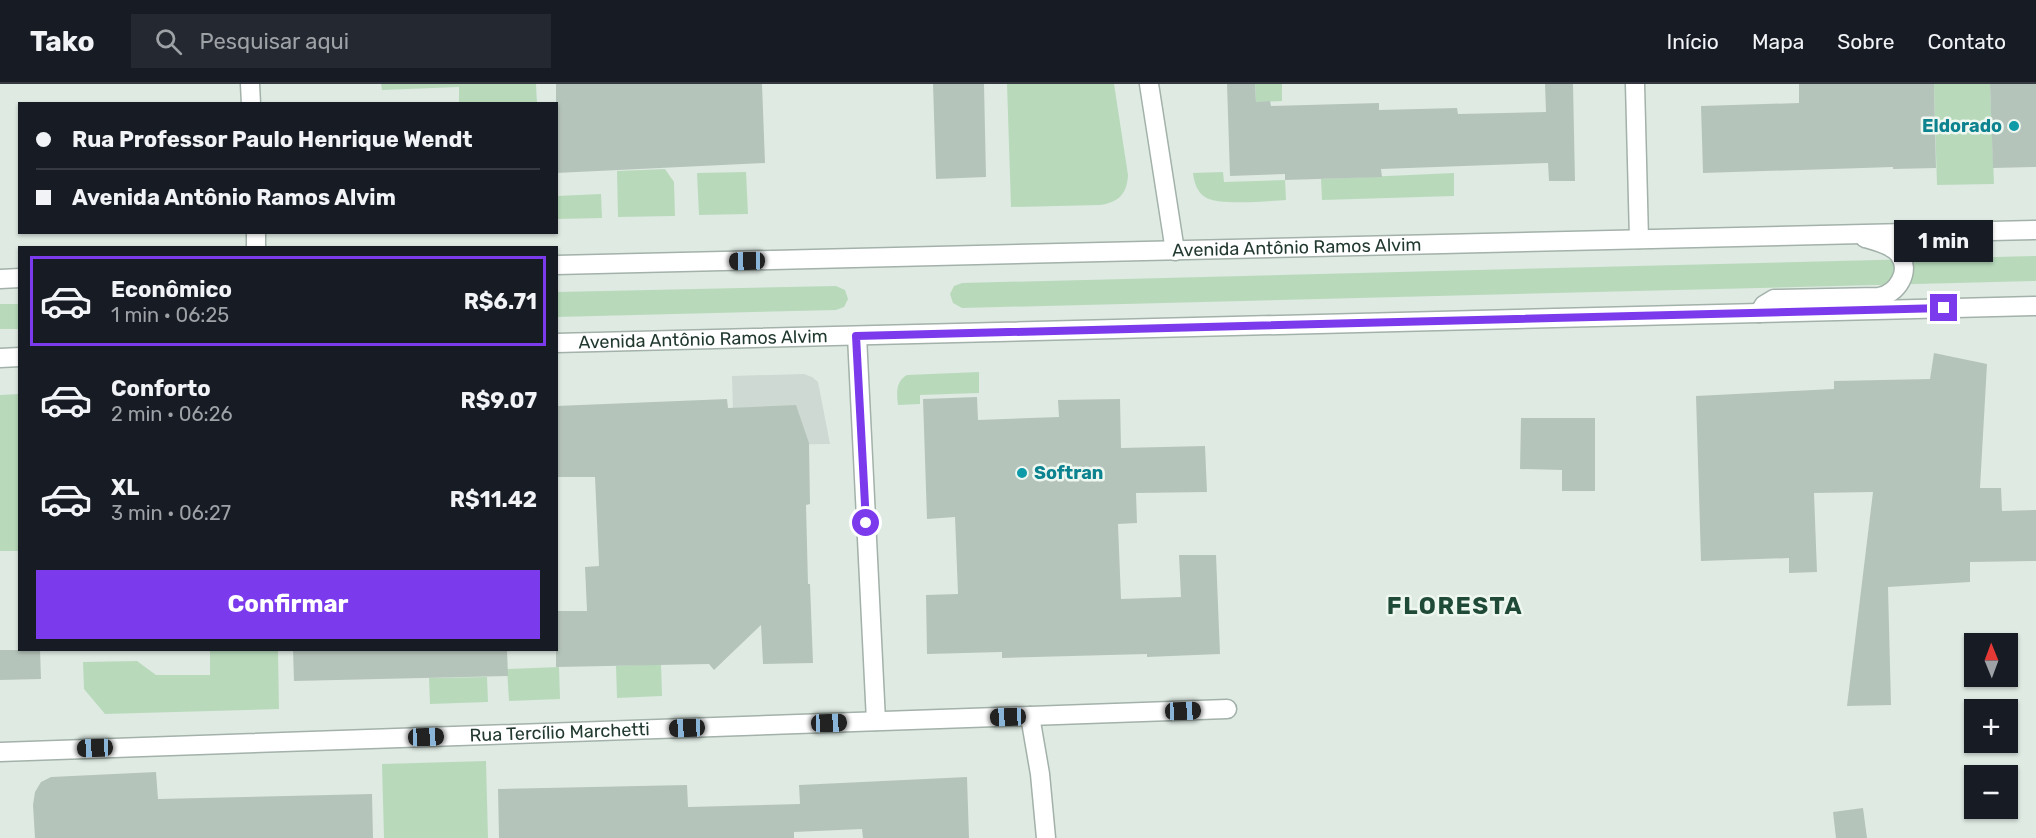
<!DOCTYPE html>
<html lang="pt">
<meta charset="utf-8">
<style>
:root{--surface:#171b24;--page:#242831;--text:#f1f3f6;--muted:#9ea1a6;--line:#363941;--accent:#7c3aed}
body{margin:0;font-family:Rubik,sans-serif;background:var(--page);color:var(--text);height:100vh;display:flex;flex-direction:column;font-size:22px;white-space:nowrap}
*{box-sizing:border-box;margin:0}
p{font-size:20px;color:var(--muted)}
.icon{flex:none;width:33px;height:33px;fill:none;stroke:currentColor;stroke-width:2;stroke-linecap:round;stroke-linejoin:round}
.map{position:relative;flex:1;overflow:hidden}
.details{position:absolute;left:18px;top:162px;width:540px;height:405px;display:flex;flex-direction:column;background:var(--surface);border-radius:0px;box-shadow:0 2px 4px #0004}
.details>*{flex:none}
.top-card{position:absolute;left:18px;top:18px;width:540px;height:132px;border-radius:0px;box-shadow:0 2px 4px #0004;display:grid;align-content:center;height:132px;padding:0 18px;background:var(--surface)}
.needle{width:39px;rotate:359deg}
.tools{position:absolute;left:1964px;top:549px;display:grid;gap:12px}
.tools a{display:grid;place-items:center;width:54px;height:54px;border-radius:0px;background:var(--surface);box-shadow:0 2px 4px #0004;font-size:30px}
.end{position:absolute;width:27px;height:27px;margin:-14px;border:8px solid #7c3aed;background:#fff;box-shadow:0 0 0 3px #fff}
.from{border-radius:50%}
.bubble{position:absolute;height:42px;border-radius:0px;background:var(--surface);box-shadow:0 2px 4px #0004;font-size:20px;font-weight:700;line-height:42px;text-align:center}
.car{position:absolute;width:18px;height:36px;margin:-18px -9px;border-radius:8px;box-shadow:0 0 4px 2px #0007;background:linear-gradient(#222 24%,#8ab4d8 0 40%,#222 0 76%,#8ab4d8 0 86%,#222 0)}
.top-card b{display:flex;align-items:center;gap:21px;height:57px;font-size:22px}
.top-card b+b{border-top:2px solid var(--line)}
.top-card i{width:15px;height:15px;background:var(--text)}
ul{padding:10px 0 0;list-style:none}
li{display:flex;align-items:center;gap:18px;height:90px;margin:0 12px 9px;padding:0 6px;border:3px solid transparent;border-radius:0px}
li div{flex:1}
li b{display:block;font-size:22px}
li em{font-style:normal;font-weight:700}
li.active{border-color:var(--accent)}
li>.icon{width:54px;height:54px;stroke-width:1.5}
.button{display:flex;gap:12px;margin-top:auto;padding:12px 18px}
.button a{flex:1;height:69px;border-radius:0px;background:var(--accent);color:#fff;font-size:24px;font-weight:700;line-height:69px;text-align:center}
header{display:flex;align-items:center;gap:36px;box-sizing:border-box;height:84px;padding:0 30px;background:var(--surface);border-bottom:2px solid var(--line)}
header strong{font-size:28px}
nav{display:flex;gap:33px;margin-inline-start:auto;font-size:21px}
.search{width:420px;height:54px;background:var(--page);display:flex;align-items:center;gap:15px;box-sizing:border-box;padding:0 21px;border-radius:0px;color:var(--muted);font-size:22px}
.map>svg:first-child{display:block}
</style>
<header>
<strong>Tako</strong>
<div class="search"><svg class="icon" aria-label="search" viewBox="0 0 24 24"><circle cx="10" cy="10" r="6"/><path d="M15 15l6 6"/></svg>Pesquisar aqui</div>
<nav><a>Início</a><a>Mapa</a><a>Sobre</a><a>Contato</a></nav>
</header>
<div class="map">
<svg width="2036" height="754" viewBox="0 0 2036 754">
<rect width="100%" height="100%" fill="#dfeae3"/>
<!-- built -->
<path fill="#cdd9d2" d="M804 290 812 293 818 298 830 360 734 361 732 292Z"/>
<!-- green -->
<g fill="#b8dabb">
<path d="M381 0H536L537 19H459V3L382 6Z"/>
<path d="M1007 0H1114L1128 91C1127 110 1119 118 1100 121L1011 123Z"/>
<path d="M1255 0H1282V17L1256 18Z"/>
<path d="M1934 0H1990L1994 100 1937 101Z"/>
<path d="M665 85 674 98 675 132 618 133 617 87Z"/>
<path d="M746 88 748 130 699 131 697 89Z"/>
<path d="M1223 88 1224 98 1285 96 1286 116C1269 117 1217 122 1205 113 1197 108 1194 98 1193 89Z"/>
<path d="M1454 89V112L1322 116 1321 95Z"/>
<path d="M601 110 602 134 557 135V112Z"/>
<path d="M2036 172V197L962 224 953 219 950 210 954 202 962 199Z"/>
<path d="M836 202 845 206 848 215 844 223 836 226 557 233V208Z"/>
<rect x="0" y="220" width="19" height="25"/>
<path d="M979 288V309L920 311V320L898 321C897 309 895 298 907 291Z"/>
<path d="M19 310V467H0V311Z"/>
<path d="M210 566H278L279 625 105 630 84 605 83 578 137 577 156 591H210Z"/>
<path d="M661 580 662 612 617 614 616 582Z"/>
<path d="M559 583 560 615 509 617 507 585Z"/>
<path d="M487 593 488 618 430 620 429 594Z"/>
<path d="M486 677 488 754H384L382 680Z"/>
</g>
<!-- building -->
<g fill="#b5c4bb">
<path d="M556 0H762L765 79 556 89Z"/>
<path d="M933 0H984L986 93 936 95Z"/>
<path d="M1227 0H1255L1256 18 1270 17 1271 22 1379 19V26L1457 24 1458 30 1546 28 1545 0H1573L1575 97H1549L1548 79 1381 85 1382 93 1285 96V90L1230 92Z"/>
<path d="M1799 0H1934L1936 84 1893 85V83L1703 89 1701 22 1799 19Z"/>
<path d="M1990 0H2036V83L1993 84Z"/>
<path d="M1934 269 1987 280 1980 404H2001L2002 427 2036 426V477L1970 478V498L1888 503 1891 621 1847 622 1873 408 1814 409 1817 488 1789 489V474L1701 477 1696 312 1834 305V297L1930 295Z"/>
<path d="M977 313 978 336 1059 333 1058 316 1120 315 1121 364 1205 362 1207 408 1136 409 1137 439 1118 440 1121 515 1181 513 1179 471H1216L1220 570 1147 573V570L1002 574V568L927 570 926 511 958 510 955 433 927 435 923 315Z"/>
<path d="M727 315 728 324 796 321 809 359 810 420 806 421 808 500H810L813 579 763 580 761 541 714 586 709 580 556 583V527H587L585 483 599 482 595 393H556V322Z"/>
<path d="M1521 334H1595V407H1562V386L1520 385Z"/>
<path d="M0 566H40L41 595 0 596Z"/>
<path d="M293 566H507L508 592 294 597Z"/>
<path d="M156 688 158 715 372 710 373 754H35L33 721 35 708 41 698 51 693Z"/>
<path d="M967 693 969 754H863L862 745 794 748V754H499L498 705 687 701 688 723 800 720 799 701Z"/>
<path d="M1863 724 1867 754H1836L1833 728Z"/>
</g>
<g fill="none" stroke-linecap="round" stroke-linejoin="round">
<defs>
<g id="minor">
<path d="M250 0 251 20"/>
<path d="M1149 0 1175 167"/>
<path d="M1635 0 1639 155"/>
<path d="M256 148V164"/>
<path d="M857 252 876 637"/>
<path d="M1030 632 1040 690 1046 754"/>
<path id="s1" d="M0 668 1227 625"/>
</g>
<g id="tertiary">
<path id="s2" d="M556 181 2036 146"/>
<path d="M0 195 20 194"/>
<path d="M1759 229 1764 221 1774 215 1879 213C1897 210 1912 187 1899 170 1892 161 1876 157 1865 154"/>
<path id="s3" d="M556 259 2036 222"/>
<path d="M0 274 20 273"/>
</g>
</defs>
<!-- minor casing -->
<use href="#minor" stroke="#a2b1a9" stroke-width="21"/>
<!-- tertiary casing -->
<use href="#tertiary" stroke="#a2b1a9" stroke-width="21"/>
<!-- minor -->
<use href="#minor" stroke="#fff" stroke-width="18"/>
<!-- tertiary -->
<use href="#tertiary" stroke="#fff" stroke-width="18"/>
</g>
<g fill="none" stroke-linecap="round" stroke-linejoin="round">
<!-- route -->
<path stroke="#7c3aed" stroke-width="8" d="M866 439 856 252 1944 224"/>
</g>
<!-- markers -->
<g fill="#0f9aa8" stroke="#eff7f1" stroke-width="2">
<circle cx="2014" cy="42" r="6"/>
<circle cx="1022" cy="389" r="6"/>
</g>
<g text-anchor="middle" stroke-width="5" stroke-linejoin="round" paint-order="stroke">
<!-- culture labels -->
<g font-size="18" font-weight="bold" fill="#0d838f" stroke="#eff7f1" text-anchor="end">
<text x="2002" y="48">Eldorado</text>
<text x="1034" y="395" text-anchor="start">Softran</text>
</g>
<!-- street labels -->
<g font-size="18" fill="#21392e" stroke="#eff7f1">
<text dy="6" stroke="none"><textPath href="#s2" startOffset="741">Avenida Antônio Ramos Alvim</textPath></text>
<text dy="6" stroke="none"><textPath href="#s3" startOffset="147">Avenida Antônio Ramos Alvim</textPath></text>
<text dy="6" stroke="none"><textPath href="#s1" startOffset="560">Rua Tercílio Marchetti</textPath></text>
</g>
<!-- district labels -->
<g font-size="24" font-weight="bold" letter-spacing="1.5" fill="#1e4a37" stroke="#eff7f1">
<text x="1455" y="530">FLORESTA</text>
</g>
</g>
</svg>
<div class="tools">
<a><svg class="needle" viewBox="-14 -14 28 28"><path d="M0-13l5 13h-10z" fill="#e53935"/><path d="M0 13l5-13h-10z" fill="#9ea1a6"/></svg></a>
<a>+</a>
<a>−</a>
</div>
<i class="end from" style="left:866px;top:439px"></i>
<i class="end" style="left:1944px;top:224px"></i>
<div class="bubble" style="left:1894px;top:136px;width:99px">1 min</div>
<i class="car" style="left:747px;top:177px;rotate:269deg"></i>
<i class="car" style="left:1183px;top:627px;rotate:88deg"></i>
<i class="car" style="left:1008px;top:633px;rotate:268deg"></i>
<i class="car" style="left:829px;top:639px;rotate:88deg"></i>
<i class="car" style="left:687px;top:644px;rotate:268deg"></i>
<i class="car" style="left:426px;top:653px;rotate:88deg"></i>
<i class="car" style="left:95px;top:664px;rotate:268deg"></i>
<div class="top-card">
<b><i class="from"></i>Rua Professor Paulo Henrique Wendt</b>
<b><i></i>Avenida Antônio Ramos Alvim</b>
</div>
<section class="details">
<ul>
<li class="active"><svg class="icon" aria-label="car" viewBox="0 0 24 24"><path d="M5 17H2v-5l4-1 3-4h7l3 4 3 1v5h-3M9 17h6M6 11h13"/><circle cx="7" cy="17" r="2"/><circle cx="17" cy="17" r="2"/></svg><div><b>Econômico</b><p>1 min · 06:25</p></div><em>R$6.71</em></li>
<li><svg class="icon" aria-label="car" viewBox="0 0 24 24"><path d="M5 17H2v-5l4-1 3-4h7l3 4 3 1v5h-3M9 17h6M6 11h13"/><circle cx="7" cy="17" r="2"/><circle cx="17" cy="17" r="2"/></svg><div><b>Conforto</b><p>2 min · 06:26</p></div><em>R$9.07</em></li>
<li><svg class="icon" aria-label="car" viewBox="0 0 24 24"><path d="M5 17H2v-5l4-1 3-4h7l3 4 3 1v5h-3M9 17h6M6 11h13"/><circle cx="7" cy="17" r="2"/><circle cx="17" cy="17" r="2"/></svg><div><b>XL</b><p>3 min · 06:27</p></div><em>R$11.42</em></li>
</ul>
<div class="button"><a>Confirmar</a></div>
</section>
</div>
